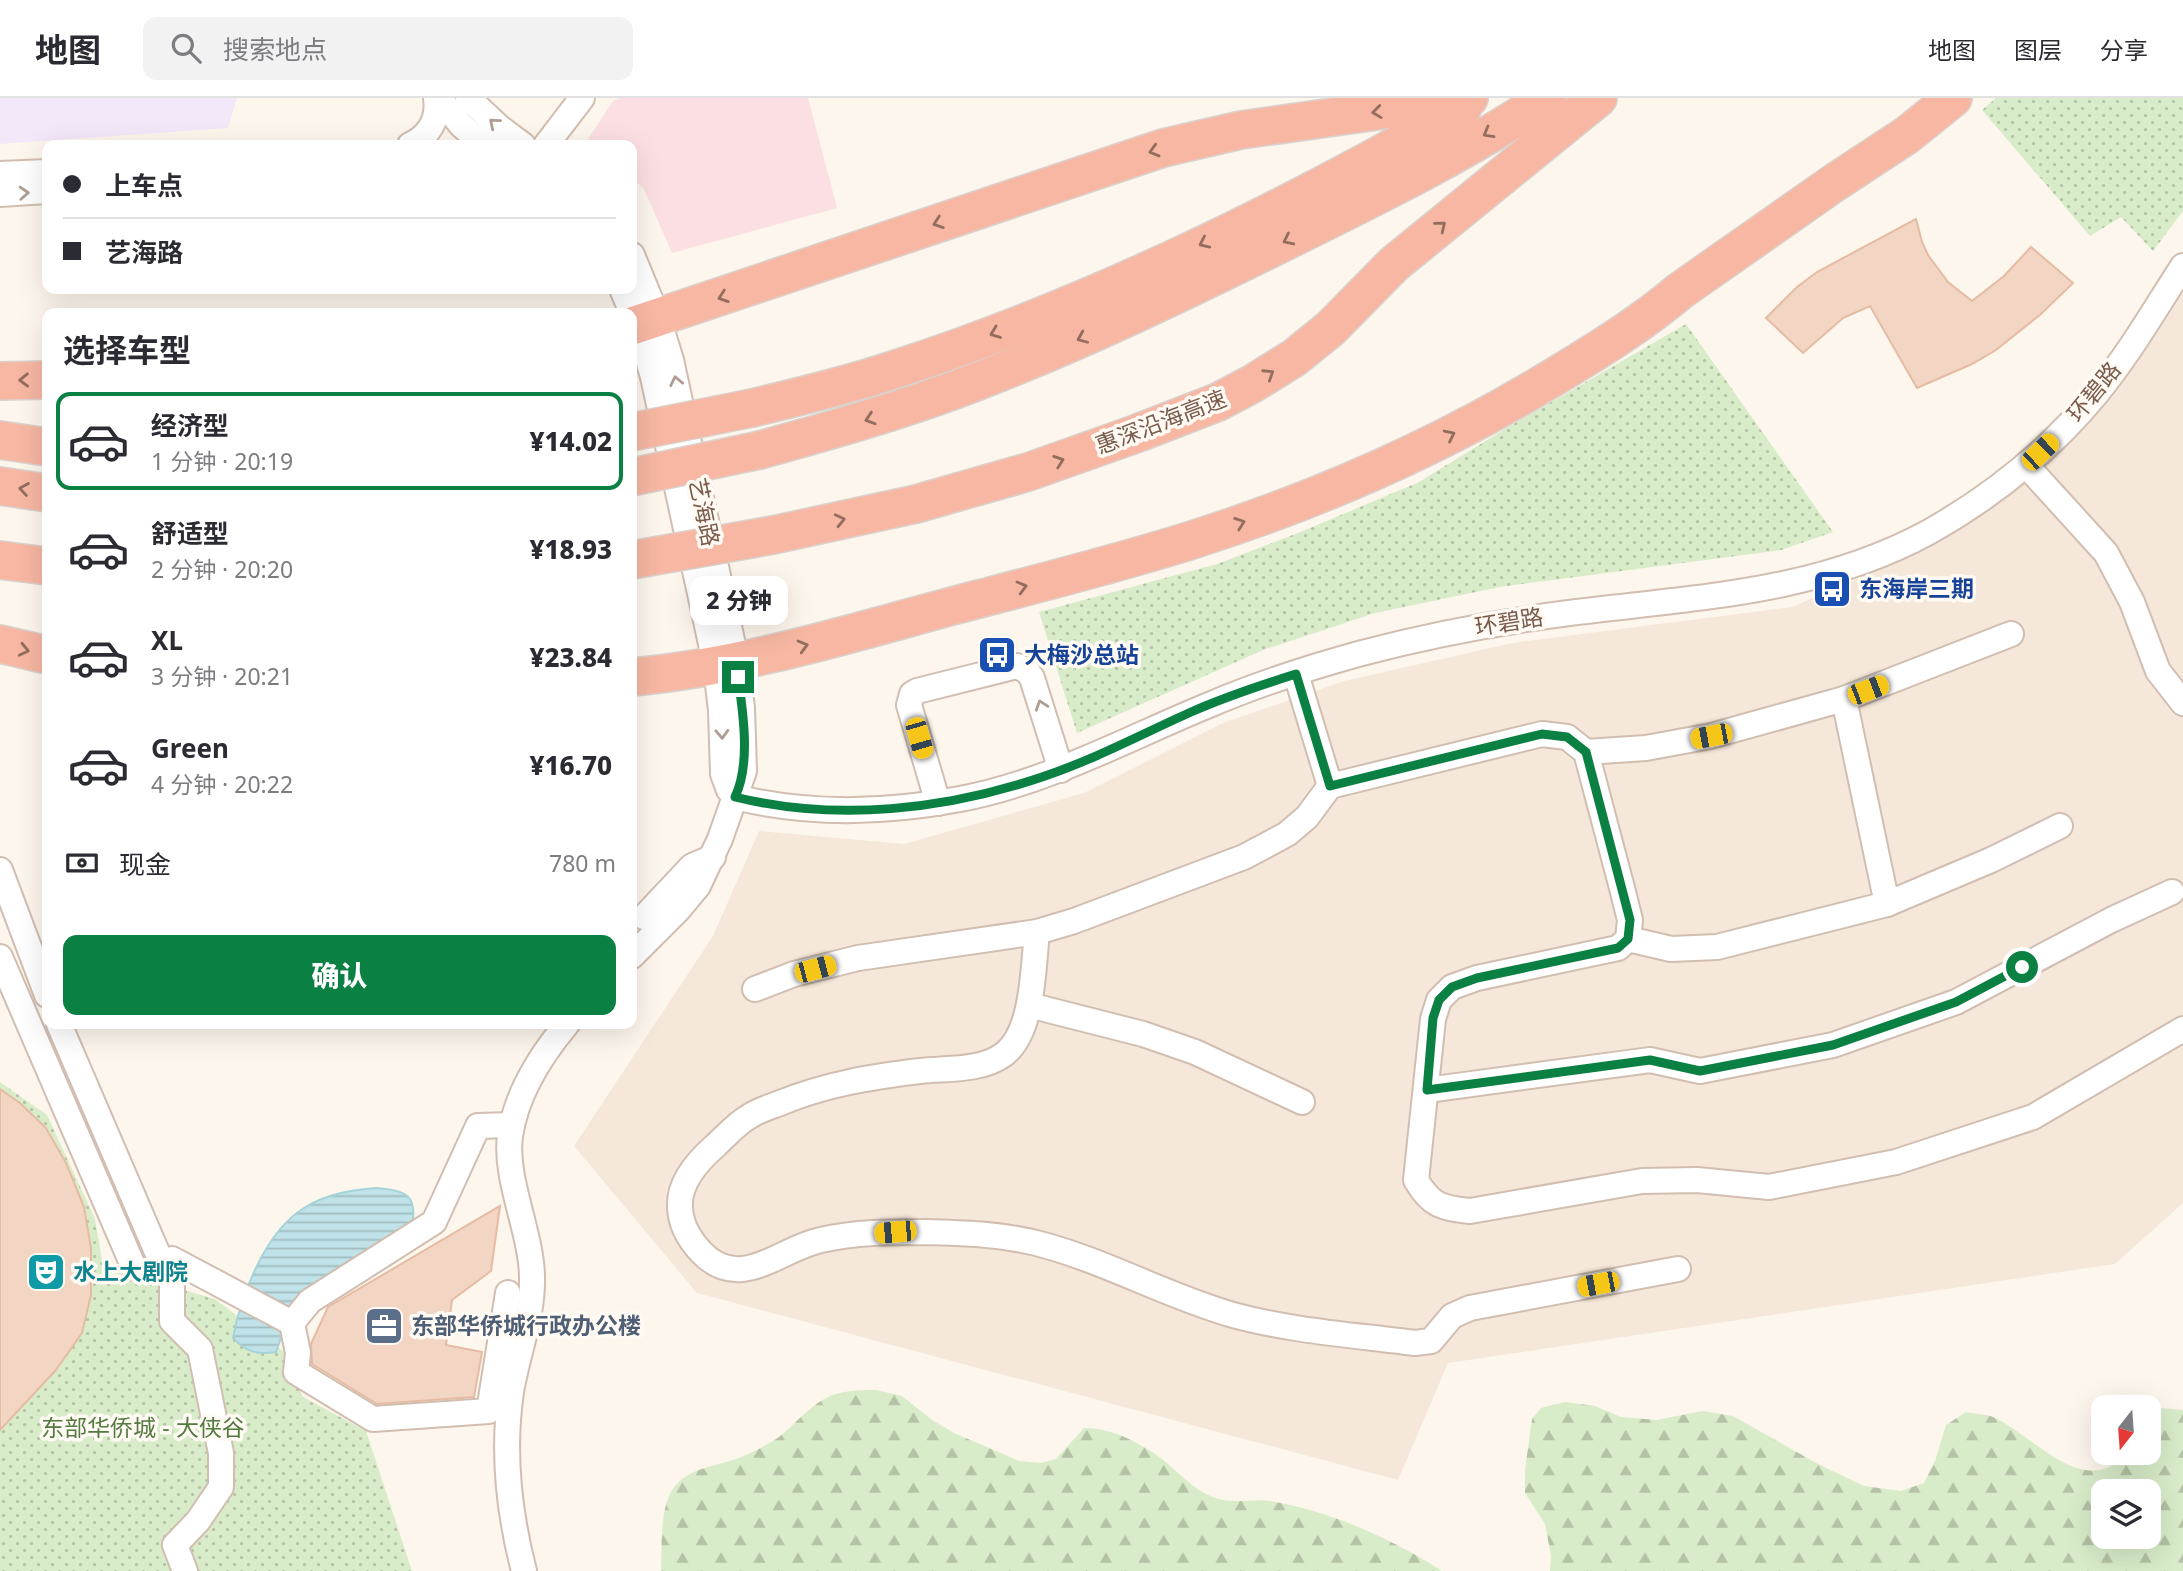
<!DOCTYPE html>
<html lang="zh">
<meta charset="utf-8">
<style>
:root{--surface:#fff;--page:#f2f2f3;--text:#2b2b33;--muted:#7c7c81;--line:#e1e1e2;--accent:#0b8043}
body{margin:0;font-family:"Noto Sans","Noto Sans SC",sans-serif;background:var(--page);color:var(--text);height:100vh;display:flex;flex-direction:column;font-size:26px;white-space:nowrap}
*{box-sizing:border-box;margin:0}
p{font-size:23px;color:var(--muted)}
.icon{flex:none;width:38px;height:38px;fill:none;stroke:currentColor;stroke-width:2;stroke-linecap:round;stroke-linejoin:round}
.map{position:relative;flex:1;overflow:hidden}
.details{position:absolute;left:42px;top:210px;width:595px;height:721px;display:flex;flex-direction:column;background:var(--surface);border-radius:14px;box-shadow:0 7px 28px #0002}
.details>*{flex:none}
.guide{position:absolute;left:42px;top:42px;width:595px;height:154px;border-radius:14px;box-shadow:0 7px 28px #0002;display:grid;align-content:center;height:154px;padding:0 21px;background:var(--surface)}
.needle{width:46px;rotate:197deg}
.fabs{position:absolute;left:2091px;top:1297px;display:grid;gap:14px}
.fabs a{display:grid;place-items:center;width:70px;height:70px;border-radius:14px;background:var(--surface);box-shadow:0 7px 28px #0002;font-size:35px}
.end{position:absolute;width:32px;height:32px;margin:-16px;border:9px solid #0b8043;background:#fff;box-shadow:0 0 0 4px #fff}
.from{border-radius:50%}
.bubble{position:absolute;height:49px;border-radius:14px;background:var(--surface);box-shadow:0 7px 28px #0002;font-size:23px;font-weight:800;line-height:49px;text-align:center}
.car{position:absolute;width:21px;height:42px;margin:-21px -10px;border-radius:9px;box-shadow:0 0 5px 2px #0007;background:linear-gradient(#f5c518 24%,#345 0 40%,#f5c518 0 76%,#345 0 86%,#f5c518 0)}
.guide b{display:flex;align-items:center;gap:24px;height:66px;font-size:26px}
.guide b+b{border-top:2px solid var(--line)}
.guide i{width:18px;height:18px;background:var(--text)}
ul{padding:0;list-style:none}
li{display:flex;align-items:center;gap:21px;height:98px;margin:0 14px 10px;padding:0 7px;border:4px solid transparent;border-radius:14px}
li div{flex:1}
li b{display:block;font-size:26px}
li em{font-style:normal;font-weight:800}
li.active{border-color:var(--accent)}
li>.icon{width:63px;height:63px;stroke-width:1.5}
h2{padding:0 21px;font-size:32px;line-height:84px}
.pay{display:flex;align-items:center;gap:18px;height:77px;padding:0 21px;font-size:26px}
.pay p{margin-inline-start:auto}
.button{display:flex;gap:14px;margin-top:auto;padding:14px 21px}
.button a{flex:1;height:80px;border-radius:14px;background:var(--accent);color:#fff;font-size:28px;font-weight:800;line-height:80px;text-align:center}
header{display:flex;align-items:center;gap:42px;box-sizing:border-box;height:98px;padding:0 35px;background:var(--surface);border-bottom:2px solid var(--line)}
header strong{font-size:33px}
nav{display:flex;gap:38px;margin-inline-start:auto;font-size:24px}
.search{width:490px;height:63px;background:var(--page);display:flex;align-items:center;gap:18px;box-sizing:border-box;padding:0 24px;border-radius:14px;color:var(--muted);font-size:26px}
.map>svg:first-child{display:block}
</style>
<header>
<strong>地图</strong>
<div class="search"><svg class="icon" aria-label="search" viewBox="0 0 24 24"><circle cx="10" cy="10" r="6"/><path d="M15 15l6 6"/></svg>搜索地点</div>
<nav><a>地图</a><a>图层</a><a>分享</a></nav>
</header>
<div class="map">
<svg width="2183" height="1473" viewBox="0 0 2183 1473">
<defs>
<pattern id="forest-firs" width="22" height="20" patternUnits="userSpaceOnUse" patternTransform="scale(1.75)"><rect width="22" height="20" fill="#d8ecc9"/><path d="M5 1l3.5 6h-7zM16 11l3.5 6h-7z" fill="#b4c2a5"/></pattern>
<pattern id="park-dots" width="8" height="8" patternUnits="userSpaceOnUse" patternTransform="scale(1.75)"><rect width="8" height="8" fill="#d8ecc9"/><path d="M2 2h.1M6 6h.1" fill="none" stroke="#b4c2a5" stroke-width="1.8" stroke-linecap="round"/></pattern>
<pattern id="water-rules" width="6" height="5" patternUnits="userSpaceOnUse" patternTransform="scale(1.75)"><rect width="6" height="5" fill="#bfe3e8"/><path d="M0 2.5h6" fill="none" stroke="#a0bbbe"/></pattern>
</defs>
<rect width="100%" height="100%" fill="#fdf6ec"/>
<!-- residential -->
<path fill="#f5e8da" d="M2183 195V1105L2115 1166 1448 1265 1398 1382 697 1195 574 1048 713 838 759 733 904 746 1084 695 1223 625 1344 583 1513 545 1792 509 1907 459 1995 407 2148 244Z"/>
<!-- education -->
<path fill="#f3e8fa" d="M0 0H237L228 30 0 46Z"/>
<!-- medical -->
<path fill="#fbdfe3" d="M620 0H808L837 110 672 155 644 91 632 80V47H595L588 41 613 3Z"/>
<!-- forest -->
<g fill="url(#forest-firs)" fill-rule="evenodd">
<path d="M876 1292 902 1298 932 1322 954 1335 1019 1363 1041 1365 1056 1361 1084 1330C1110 1329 1141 1345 1162 1361 1179 1375 1193 1391 1213 1399 1233 1407 1250 1400 1270 1403 1330 1413 1391 1440 1442 1473H661C662 1451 660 1413 671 1394 687 1367 721 1369 746 1357 757 1352 769 1346 779 1339 794 1327 807 1311 824 1301 840 1292 859 1292 876 1292Z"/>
<path d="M1565 1304 1595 1308 1621 1319 1656 1322 1703 1313 1733 1318 1818 1366 1864 1388 1901 1393 1924 1385 1935 1363 1946 1327 1966 1314C1975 1316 1985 1316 1993 1319 2034 1337 2085 1404 2127 1355L2149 1354V1311L2151 1309 2183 1312V1473H1550L1551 1458 1545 1426 1525 1395V1372L1532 1321 1541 1310ZM2104 1393H2149V1438H2104Z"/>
</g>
<!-- park -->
<g fill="url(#park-dots)">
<path d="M1996 0H2183V113L2153 153 2121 119 2090 138 1982 12Z"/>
<path d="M1686 226 1833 434 1781 452 1500 489 1375 515 1263 552 1077 635 1039 514 1217 466 1303 433 1419 384 1505 331Z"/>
<path d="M0 984 47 1017 95 1121 103 1168 215 1201 283 1253 303 1299 366 1333 412 1473H0Z"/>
</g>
<!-- water -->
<path fill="url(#water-rules)" stroke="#a5d3da" stroke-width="2" d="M376 1090C406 1092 418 1097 412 1129L293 1205 276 1254C256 1257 247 1254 233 1240 241 1197 265 1134 304 1110 326 1096 351 1092 376 1090Z"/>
<!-- building -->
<g fill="#f3d5c3" stroke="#e6bba3" stroke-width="2">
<path d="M1916 121 1922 144 1928 157 1948 184 1972 203 2004 178 2031 149 2073 185 2041 216 1996 252 1972 266 1917 290 1870 208 1843 220 1803 255 1766 220 1797 189 1817 174Z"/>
<path d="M0 991 20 1005 46 1030 66 1065 84 1109 91 1150V1197L82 1235 55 1273 0 1332Z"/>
<path d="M500 1108 491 1173 452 1202 446 1247 482 1254 474 1299 377 1306 312 1266 311 1246 328 1209Z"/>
</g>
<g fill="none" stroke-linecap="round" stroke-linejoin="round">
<defs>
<g id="minor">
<path d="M439 0 461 27 485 47"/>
<path d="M468 0 499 29 523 47"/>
<path d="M410 47C429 38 439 21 436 0"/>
<path d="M546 47 582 0"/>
<path d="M0 76 47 74"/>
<path d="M0 96 47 93"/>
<path d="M632 157 658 220 671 262 735 556 742 610 744 673 720 741 698 788 678 812 632 858"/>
<path d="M622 191 639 231 653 279 716 569 721 613 723 676 729 692 735 699"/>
<path d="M2026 367 2106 455 2132 504 2158 573 2183 605"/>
<path d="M1296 576 1330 688 1542 636 1567 639 1586 654 1622 790 1630 822 1628 841 1618 850 1477 880 1452 889 1439 902 1433 921 1416 1082C1431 1108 1442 1110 1470 1113L1642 1083 1697 1082 1769 1089 1896 1064 2033 1019 2183 931"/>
<path d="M1844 601 1887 806"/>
<path d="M1586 654 1646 650 1711 638 1844 601 2011 536"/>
<path d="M735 699C808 717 886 715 960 701 1049 684 1126 641 1209 607 1258 586 1311 569 1362 555 1430 537 1499 524 1569 515 1694 499 1815 496 1929 434 1993 398 2050 352 2097 295 2129 256 2155 211 2183 168"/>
<path d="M938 705 909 607 912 596 917 593 1017 568 1027 573 1032 580 1061 672"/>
<path d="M0 772 47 897"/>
<path d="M644 819 692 768 713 759"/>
<path d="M1037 834C1033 868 1034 935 1003 957 981 973 946 970 920 973 870 979 827 986 780 1005 770 1009 759 1012 750 1018 737 1025 726 1038 715 1048 699 1062 679 1084 680 1108 680 1126 689 1141 701 1154 740 1195 779 1151 821 1142 855 1134 891 1134 925 1134 963 1135 1000 1136 1036 1145 1104 1162 1166 1198 1233 1217 1292 1233 1354 1237 1415 1245L1431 1243 1452 1218 1470 1210 1678 1171"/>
<path d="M1628 841 1671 851 1717 849 1887 806 1991 762 2060 728"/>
<path d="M0 859 134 1170"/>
<path d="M755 891 794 876 858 860 1037 834 1074 823 1244 759 1287 736 1307 719 1330 688"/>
<path d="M1029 907 1143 936 1195 954 1302 1004"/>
<path d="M59 926 160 1161"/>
<path d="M1427 992 1650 962 1700 973 1833 947 1956 904 2111 822 2172 794"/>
<path d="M508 1195 489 1313 373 1321 296 1274 298 1255 292 1225 310 1203 434 1124 478 1028 512 1027"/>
<path d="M185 1473 175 1447 198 1423 221 1389V1355L200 1251 172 1223V1161L292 1225"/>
<path d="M524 1473C509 1415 502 1355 511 1294 517 1257 533 1218 532 1180 532 1136 504 1080 510 1038 516 997 541 957 567 926"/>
</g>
<g id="highway">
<path d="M632 228 1163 50 1241 32 1469 0"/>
<path d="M0 283 47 282"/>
<path d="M752 310C798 299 845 288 890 273 1089 209 1281 114 1462 11"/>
<path d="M0 342 47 349"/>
<path d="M760 352C832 332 903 312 973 285 1080 244 1183 194 1286 143 1375 99 1465 55 1547 0"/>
<path d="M0 388 47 395"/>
<path d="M773 437 916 406 1028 374 1138 335 1218 304 1252 286 1294 260 1331 230 1394 166 1598 0"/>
<path d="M0 462 47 468"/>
<path d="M0 546 47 557"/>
<path d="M632 579C741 569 846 537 952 508 1032 487 1113 467 1192 442 1318 402 1441 348 1554 279 1597 253 1641 226 1680 193L1834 85 1907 37 1953 0"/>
</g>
</defs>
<!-- minor casing -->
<use href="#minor" stroke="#d1beb0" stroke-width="28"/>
<!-- highway casing -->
<use href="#highway" stroke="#dad1cd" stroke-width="40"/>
<!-- minor -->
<use href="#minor" stroke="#fff" stroke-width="24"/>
<!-- highway -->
<use href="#highway" stroke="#f7b7a3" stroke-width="37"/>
<defs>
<g id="highway-bridge">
<path d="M632 334 752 310"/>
<path d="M632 379 760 352"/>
<path d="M632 462 773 437"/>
</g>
</defs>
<!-- highway-bridge casing -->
<use href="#highway-bridge" stroke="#dad1cd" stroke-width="40" stroke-linecap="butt"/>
<!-- highway-bridge -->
<use href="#highway-bridge" stroke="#f7b7a3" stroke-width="37"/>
</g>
<!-- one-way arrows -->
<defs><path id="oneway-chevron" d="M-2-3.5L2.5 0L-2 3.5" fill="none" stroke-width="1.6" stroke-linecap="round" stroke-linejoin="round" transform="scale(1.75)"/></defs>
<g stroke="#936e5e">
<use href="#oneway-chevron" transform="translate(1377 14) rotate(173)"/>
<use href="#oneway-chevron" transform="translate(1488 35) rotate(150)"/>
<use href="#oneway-chevron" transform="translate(1154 53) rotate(164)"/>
<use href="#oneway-chevron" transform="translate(938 125) rotate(161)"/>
<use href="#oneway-chevron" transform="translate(1441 128) rotate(-39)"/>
<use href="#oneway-chevron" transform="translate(1288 142) rotate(154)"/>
<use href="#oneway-chevron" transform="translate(1204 145) rotate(155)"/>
<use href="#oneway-chevron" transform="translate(723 199) rotate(161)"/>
<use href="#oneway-chevron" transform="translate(995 235) rotate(159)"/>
<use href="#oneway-chevron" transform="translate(1082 240) rotate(157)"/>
<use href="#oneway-chevron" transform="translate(1269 276) rotate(-33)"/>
<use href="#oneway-chevron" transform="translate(24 282) rotate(179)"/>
<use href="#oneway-chevron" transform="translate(870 321) rotate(162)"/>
<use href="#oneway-chevron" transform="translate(1450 337) rotate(-26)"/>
<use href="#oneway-chevron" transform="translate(1059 363) rotate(-19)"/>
<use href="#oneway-chevron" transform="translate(24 391) rotate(-171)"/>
<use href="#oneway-chevron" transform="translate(840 422) rotate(-13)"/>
<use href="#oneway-chevron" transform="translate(1240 425) rotate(-20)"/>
<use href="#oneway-chevron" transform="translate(1022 489) rotate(-15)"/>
<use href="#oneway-chevron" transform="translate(803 548) rotate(-15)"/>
<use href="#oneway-chevron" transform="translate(24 552) rotate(13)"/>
</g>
<g stroke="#af9d94">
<use href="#oneway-chevron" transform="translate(494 25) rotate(-140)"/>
<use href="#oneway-chevron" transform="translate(24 95) rotate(-3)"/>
<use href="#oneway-chevron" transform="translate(676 283) rotate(-102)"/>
<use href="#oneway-chevron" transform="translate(1041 607) rotate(-108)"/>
<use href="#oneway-chevron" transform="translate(722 636) rotate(88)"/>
</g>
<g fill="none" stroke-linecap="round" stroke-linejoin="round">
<!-- route -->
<path stroke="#0b8043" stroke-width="9" d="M738 579C743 614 751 666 735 699 837 724 946 712 1045 678 1095 661 1142 636 1191 614 1225 599 1261 587 1296 576L1330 688 1542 636 1567 639 1586 654 1630 822 1628 841 1618 850 1477 880 1452 889 1439 902 1433 920 1427 992 1650 962 1700 973 1833 947 1956 904 2022 869"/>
</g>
<!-- icons -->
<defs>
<symbol id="bus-square" viewBox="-11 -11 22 22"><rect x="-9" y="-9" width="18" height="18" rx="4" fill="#1a4fb4" stroke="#fffaf3"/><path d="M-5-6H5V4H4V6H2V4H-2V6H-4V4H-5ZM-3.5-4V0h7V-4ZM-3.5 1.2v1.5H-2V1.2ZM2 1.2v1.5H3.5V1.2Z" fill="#fff"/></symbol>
<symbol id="theatre-square" viewBox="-11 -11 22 22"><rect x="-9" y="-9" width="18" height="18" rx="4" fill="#0f9aa8" stroke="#fffaf3"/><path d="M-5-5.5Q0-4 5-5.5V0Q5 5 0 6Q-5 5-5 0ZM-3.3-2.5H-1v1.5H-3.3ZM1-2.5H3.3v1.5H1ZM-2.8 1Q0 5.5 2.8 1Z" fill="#fff"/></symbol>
<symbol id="office-square" viewBox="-11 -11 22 22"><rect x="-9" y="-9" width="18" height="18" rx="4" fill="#5c6f8a" stroke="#fffaf3"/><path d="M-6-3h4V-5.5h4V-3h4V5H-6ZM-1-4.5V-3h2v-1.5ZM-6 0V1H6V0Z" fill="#fff"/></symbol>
</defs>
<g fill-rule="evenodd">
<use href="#bus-square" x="1810" y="469" width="44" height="44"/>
<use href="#bus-square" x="975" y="535" width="44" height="44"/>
<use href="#theatre-square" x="24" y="1152" width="44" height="44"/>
<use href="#office-square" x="362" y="1206" width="44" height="44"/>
</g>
<g text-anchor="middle" stroke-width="7" stroke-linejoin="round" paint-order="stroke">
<!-- street labels -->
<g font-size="23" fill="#7a5c4d" stroke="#fffaf3">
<text transform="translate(2094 294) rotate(-51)" y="8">环碧路</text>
<text transform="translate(1161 324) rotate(-21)" y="8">惠深沿海高速</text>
<text transform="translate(704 414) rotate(78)" y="8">艺海路</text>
<text transform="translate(1509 524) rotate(-9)" y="8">环碧路</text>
</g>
<!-- transit labels -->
<g font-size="23" font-weight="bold" fill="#164399" stroke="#fffaf3" text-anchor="start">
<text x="1859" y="499">东海岸三期</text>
<text x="1024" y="565">大梅沙总站</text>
</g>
<!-- culture labels -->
<g font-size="23" font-weight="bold" fill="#0d838f" stroke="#fffaf3" text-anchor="start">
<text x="73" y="1182">水上大剧院</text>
</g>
<!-- service labels -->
<g font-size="23" font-weight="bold" fill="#4e5e75" stroke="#fffaf3" text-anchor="start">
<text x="411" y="1236">东部华侨城行政办公楼</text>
</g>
<!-- park labels -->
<g font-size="23" fill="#537a41" stroke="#fffaf3">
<text x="143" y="1338">东部华侨城 - 大侠谷</text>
</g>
</g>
</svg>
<div class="fabs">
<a><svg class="needle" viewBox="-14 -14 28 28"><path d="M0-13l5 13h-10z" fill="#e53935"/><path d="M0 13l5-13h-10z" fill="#7c7c81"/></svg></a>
<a><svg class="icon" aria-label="layers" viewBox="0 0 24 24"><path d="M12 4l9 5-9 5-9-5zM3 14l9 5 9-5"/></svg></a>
</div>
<i class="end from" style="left:2022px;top:869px"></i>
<i class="end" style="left:738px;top:579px"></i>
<div class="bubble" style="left:690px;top:478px;width:98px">2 分钟</div>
<i class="car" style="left:2040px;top:354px;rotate:46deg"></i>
<i class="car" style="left:1868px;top:592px;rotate:69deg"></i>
<i class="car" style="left:1711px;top:638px;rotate:259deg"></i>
<i class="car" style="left:919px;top:640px;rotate:164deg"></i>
<i class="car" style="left:815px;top:871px;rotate:75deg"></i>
<i class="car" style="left:895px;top:1134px;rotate:265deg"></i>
<i class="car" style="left:1598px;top:1186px;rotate:259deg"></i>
<div class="guide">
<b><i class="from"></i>上车点</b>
<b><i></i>艺海路</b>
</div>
<section class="details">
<h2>选择车型</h2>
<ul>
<li class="active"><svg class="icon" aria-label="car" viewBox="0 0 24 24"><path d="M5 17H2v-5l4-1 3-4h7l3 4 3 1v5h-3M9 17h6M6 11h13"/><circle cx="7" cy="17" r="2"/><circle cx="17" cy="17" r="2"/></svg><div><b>经济型</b><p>1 分钟 · 20:19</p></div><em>¥14.02</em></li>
<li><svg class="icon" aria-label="car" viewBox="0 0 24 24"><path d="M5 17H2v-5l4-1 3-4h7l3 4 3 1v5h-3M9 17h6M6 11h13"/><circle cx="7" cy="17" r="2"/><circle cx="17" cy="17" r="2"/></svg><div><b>舒适型</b><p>2 分钟 · 20:20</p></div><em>¥18.93</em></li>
<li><svg class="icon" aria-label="car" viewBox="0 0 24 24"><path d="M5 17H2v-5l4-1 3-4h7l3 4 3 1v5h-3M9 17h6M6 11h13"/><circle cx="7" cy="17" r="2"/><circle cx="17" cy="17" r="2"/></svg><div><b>XL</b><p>3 分钟 · 20:21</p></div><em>¥23.84</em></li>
<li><svg class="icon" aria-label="car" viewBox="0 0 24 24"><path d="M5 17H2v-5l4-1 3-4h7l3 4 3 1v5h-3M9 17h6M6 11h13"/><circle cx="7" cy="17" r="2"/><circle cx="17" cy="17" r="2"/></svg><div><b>Green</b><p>4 分钟 · 20:22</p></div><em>¥16.70</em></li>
</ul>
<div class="pay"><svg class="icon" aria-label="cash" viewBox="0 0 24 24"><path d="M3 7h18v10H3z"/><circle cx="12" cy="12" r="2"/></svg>现金<p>780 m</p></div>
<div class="button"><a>确认</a></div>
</section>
</div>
